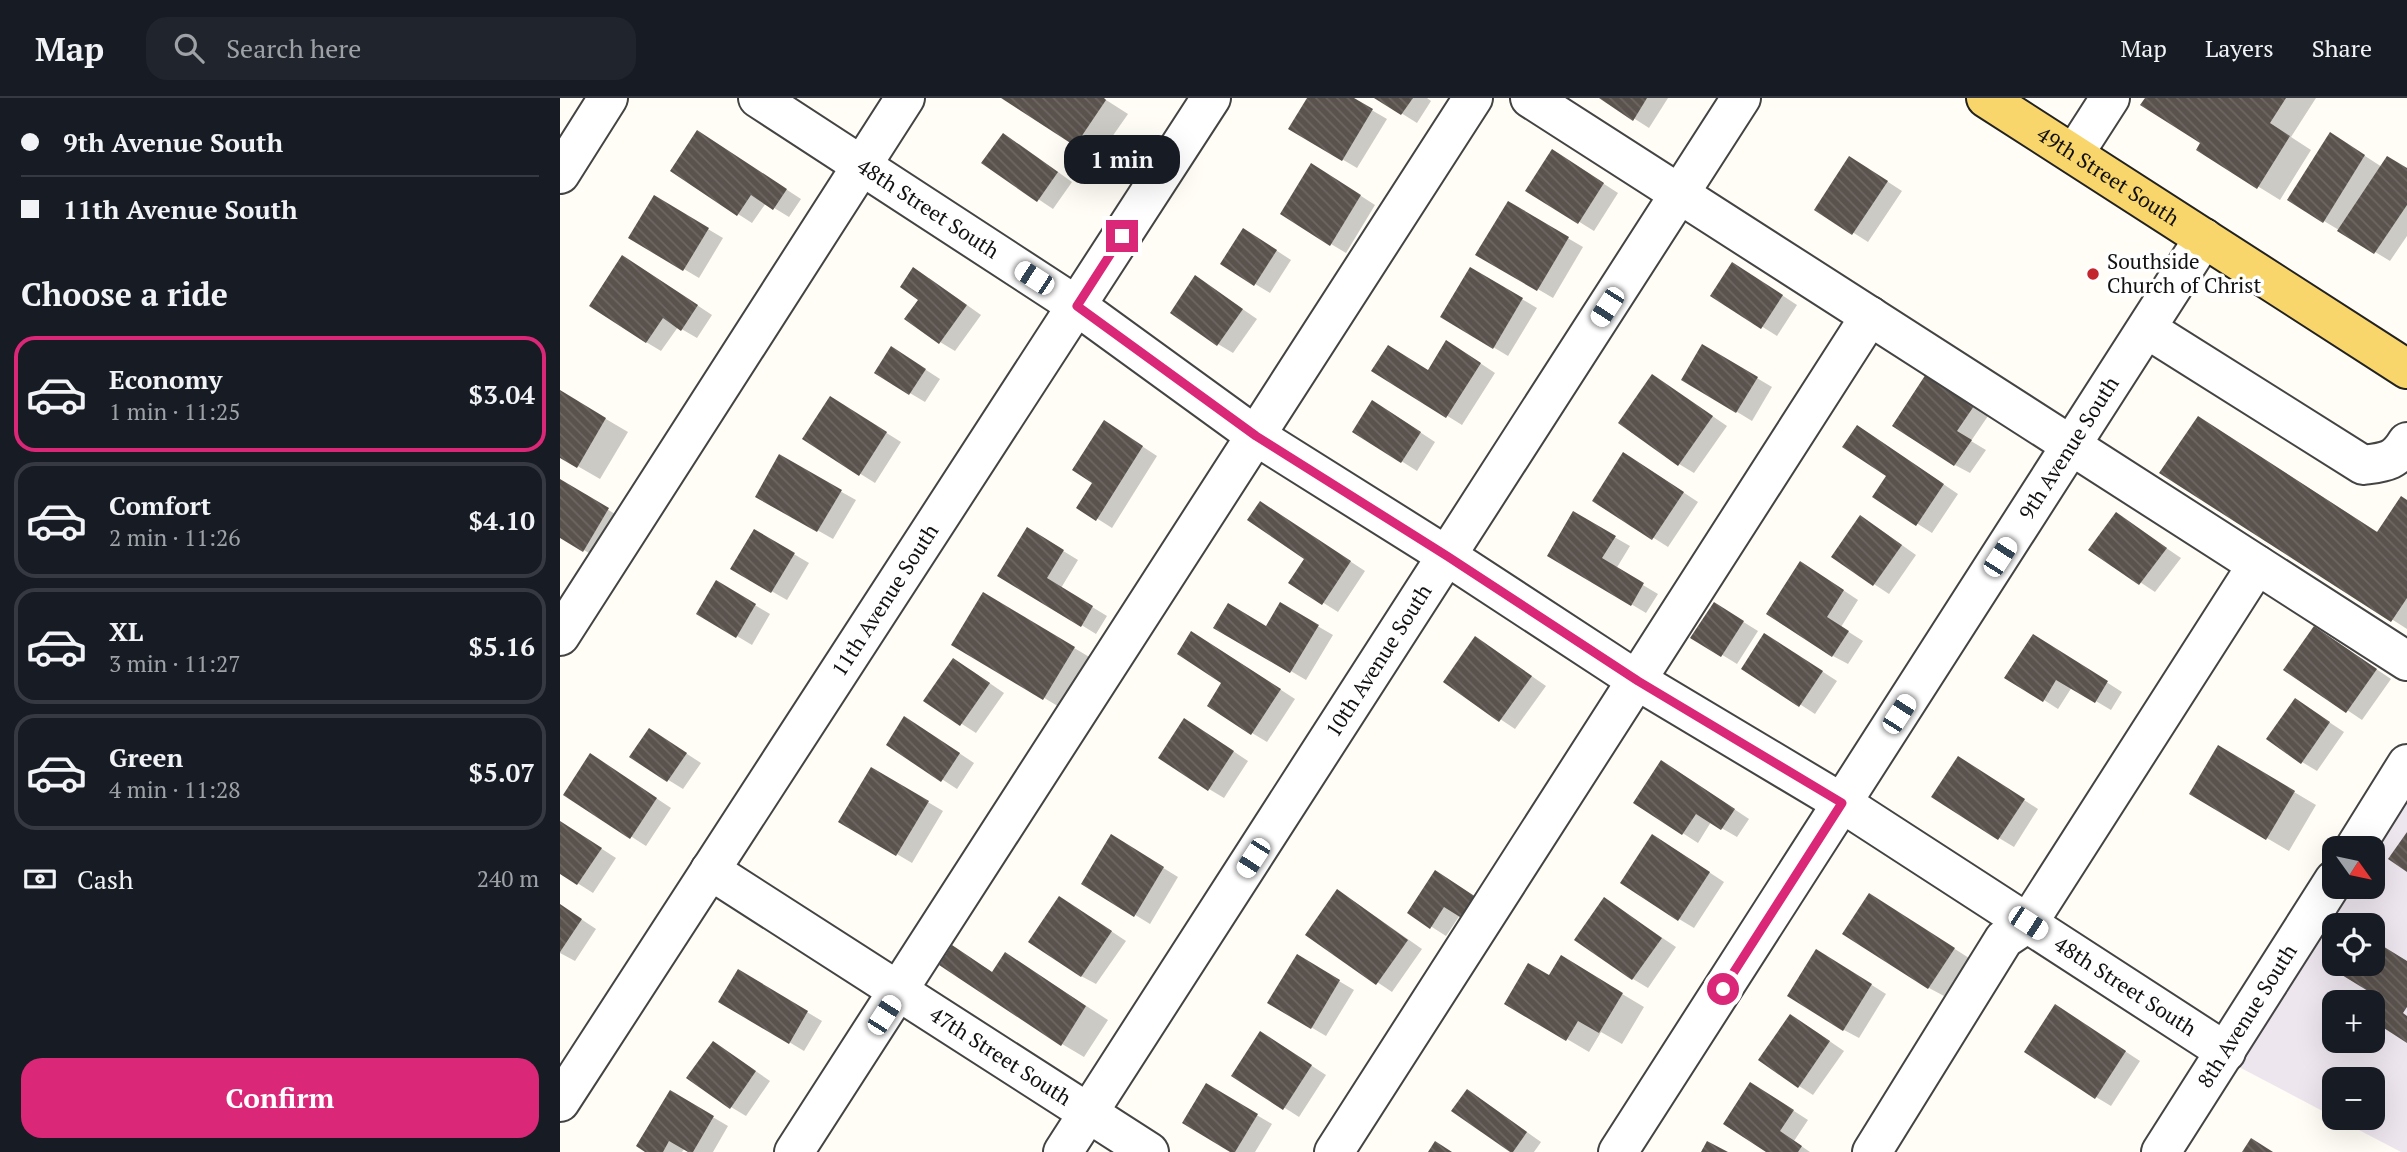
<!DOCTYPE html>
<meta charset="utf-8">
<style>
:root{--surface:#171b24;--page:#20242c;--text:#f1f3f6;--muted:#9ea1a6;--line:#363941;--accent:#db2777}
body{margin:0;font-family:"PT Serif",serif;background:var(--page);color:var(--text);height:100vh;display:flex;flex-direction:column;font-size:26px;white-space:nowrap}
*{box-sizing:border-box;margin:0}
p{font-size:23px;color:var(--muted)}
.icon{flex:none;width:38px;height:38px;fill:none;stroke:currentColor;stroke-width:2;stroke-linecap:round;stroke-linejoin:round}
.map{position:relative;flex:1;overflow:hidden}
.drawer{display:flex;flex-direction:column;background:var(--surface);width:560px}
.drawer>*{flex:none}
.banner{display:grid;align-content:center;height:154px;padding:0 21px;background:var(--surface)}
.needle{width:46px;rotate:123deg}
.controls{position:absolute;left:1762px;top:738px;display:grid;gap:14px}
.controls a{display:grid;place-items:center;width:63px;height:63px;border-radius:14px;background:var(--surface);box-shadow:0 7px 28px #0002;font-size:35px}
.end{position:absolute;width:32px;height:32px;margin:-16px;border:9px solid #db2777;background:#fff;box-shadow:0 0 0 4px #fff}
.from{border-radius:50%}
.bubble{position:absolute;height:49px;border-radius:21px;background:var(--surface);box-shadow:0 7px 28px #0002;font-size:23px;font-weight:600;line-height:49px;text-align:center}
.car{position:absolute;width:21px;height:42px;margin:-21px -10px;border-radius:9px;box-shadow:0 0 5px 2px #0007;background:linear-gradient(#fff 24%,#345 0 40%,#fff 0 76%,#345 0 86%,#fff 0)}
.banner b{display:flex;align-items:center;gap:24px;height:66px;font-size:26px}
.banner b+b{border-top:2px solid var(--line)}
.banner i{width:18px;height:18px;background:var(--text)}
ul{padding:0;list-style:none}
li{display:flex;align-items:center;gap:21px;height:116px;margin:0 14px 10px;padding:0 7px;border:4px solid var(--line);border-radius:21px}
li div{flex:1}
li b{display:block;font-size:26px}
li em{font-style:normal;font-weight:600}
li.selected{border-color:var(--accent)}
li>.icon{width:63px;height:63px;stroke-width:1.5}
h2{padding:0 21px;font-size:32px;line-height:84px}
.pay{display:flex;align-items:center;gap:18px;height:77px;padding:0 21px;font-size:26px}
.pay p{margin-inline-start:auto}
.primary-button{display:flex;gap:14px;margin-top:auto;padding:14px 21px}
.primary-button a{flex:1;height:80px;border-radius:21px;background:var(--accent);color:#fff;font-size:28px;font-weight:600;line-height:80px;text-align:center}
header{display:flex;align-items:center;gap:42px;box-sizing:border-box;height:98px;padding:0 35px;background:var(--surface);border-bottom:2px solid var(--line)}
header strong{font-size:33px}
nav{display:flex;gap:38px;margin-inline-start:auto;font-size:24px}
.search{width:490px;height:63px;background:var(--page);display:flex;align-items:center;gap:18px;box-sizing:border-box;padding:0 24px;border-radius:21px;color:var(--muted);font-size:26px}
main{display:flex;flex:1;min-height:0}
.map>svg:first-child{display:block}
</style>
<header>
<strong>Map</strong>
<div class="search"><svg class="icon" aria-label="search" viewBox="0 0 24 24"><circle cx="10" cy="10" r="6"/><path d="M15 15l6 6"/></svg>Search here</div>
<nav><a>Map</a><a>Layers</a><a>Share</a></nav>
</header>
<main>
<section class="drawer">
<div class="banner">
<b><i class="from"></i>9th Avenue South</b>
<b><i></i>11th Avenue South</b>
</div>
<h2>Choose a ride</h2>
<ul>
<li class="selected"><svg class="icon" aria-label="car" viewBox="0 0 24 24"><path d="M5 17H2v-5l4-1 3-4h7l3 4 3 1v5h-3M9 17h6M6 11h13"/><circle cx="7" cy="17" r="2"/><circle cx="17" cy="17" r="2"/></svg><div><b>Economy</b><p>1 min · 11:25</p></div><em>$3.04</em></li>
<li><svg class="icon" aria-label="car" viewBox="0 0 24 24"><path d="M5 17H2v-5l4-1 3-4h7l3 4 3 1v5h-3M9 17h6M6 11h13"/><circle cx="7" cy="17" r="2"/><circle cx="17" cy="17" r="2"/></svg><div><b>Comfort</b><p>2 min · 11:26</p></div><em>$4.10</em></li>
<li><svg class="icon" aria-label="car" viewBox="0 0 24 24"><path d="M5 17H2v-5l4-1 3-4h7l3 4 3 1v5h-3M9 17h6M6 11h13"/><circle cx="7" cy="17" r="2"/><circle cx="17" cy="17" r="2"/></svg><div><b>XL</b><p>3 min · 11:27</p></div><em>$5.16</em></li>
<li><svg class="icon" aria-label="car" viewBox="0 0 24 24"><path d="M5 17H2v-5l4-1 3-4h7l3 4 3 1v5h-3M9 17h6M6 11h13"/><circle cx="7" cy="17" r="2"/><circle cx="17" cy="17" r="2"/></svg><div><b>Green</b><p>4 min · 11:28</p></div><em>$5.07</em></li>
</ul>
<div class="pay"><svg class="icon" aria-label="cash" viewBox="0 0 24 24"><path d="M3 7h18v10H3z"/><circle cx="12" cy="12" r="2"/></svg>Cash<p>240 m</p></div>
<div class="primary-button"><a>Confirm</a></div>
</section>
<div class="map">
<svg width="1847" height="1054" viewBox="0 0 1847 1054">
<defs>
<pattern id="building-back-hatch" width="6" height="6" patternUnits="userSpaceOnUse" patternTransform="scale(1.75)"><rect width="6" height="6" fill="#5a524d"/><path d="M-1 5l2 2M0 0l6 6M5-1l2 2" fill="none" stroke="#6d6662"/></pattern>
</defs>
<rect width="100%" height="100%" fill="#fffdf5"/>
<!-- industrial -->
<path fill="#eee6ef" fill-rule="evenodd" d="M1847 703V1054H1841L1776 1020H1813V982H1774V1019L1679 969 1793 789H1813V757ZM1774 828H1813V866H1774ZM1774 905H1813V943H1774Z"/>
<!-- shadow -->
<g fill="#0003">
<path d="M444 0H543L568 16 538 59Z"/>
<path d="M749 0H791L827 21 797 70 731 31Z"/>
<path d="M817 0H867L871 3 857 25Z"/>
<path d="M1042 0H1108L1089 30Z"/>
<path d="M1587 0H1756L1731 39 1751 52 1720 102 1639 52 1643 45Z"/>
<path d="M152 43 241 101 229 119 206 105 192 125 178 116Z"/>
<path d="M1785 45 1822 69 1847 71V138L1830 163 1764 123Z"/>
<path d="M459 46 512 84 493 111 424 65Z"/>
<path d="M1007 62 1058 95 1034 133 968 92Z"/>
<path d="M1305 69 1342 93 1308 144 1256 111Z"/>
<path d="M767 76 815 107 786 155 771 146Z"/>
<path d="M94 99 163 140 139 180 70 139Z"/>
<path d="M948 105 1023 149 993 200 918 156Z"/>
<path d="M699 141 731 162 710 195 662 166Z"/>
<path d="M78 168 152 217 137 240 118 229 101 253 86 244Z"/>
<path d="M911 171 977 210 948 258 883 219Z"/>
<path d="M1188 175 1237 207 1217 238 1152 197Z"/>
<path d="M636 179 697 221 673 255 658 246Z"/>
<path d="M369 180 421 217 395 253 380 244 360 201Z"/>
<path d="M1143 248 1212 289 1192 323 1123 281Z"/>
<path d="M902 253 935 275 902 327 813 272 869 274Z"/>
<path d="M346 259 380 281 365 304 316 275Z"/>
<path d="M1107 287 1167 328 1134 375 1119 366Z"/>
<path d="M1382 287 1428 318 1411 343 1426 352 1410 375 1395 367Z"/>
<path d="M0 294 68 334 40 381 0 358Z"/>
<path d="M285 309 341 344 315 385 245 341Z"/>
<path d="M828 313 875 344 857 373 794 333Z"/>
<path d="M1639 320 1819 435 1847 403V531L1602 374Z"/>
<path d="M559 333 597 358 552 430 519 409 535 385Z"/>
<path d="M1312 338 1398 396 1372 435 1314 398 1328 377Z"/>
<path d="M219 359 296 402 273 441 197 398Z"/>
<path d="M1079 365 1138 404 1108 449 1034 402Z"/>
<path d="M0 383 70 425 46 465 0 438Z"/>
<path d="M715 414 805 473 778 514 730 484 747 460Z"/>
<path d="M1014 416 1070 448 1056 471 1098 496 1086 515 989 457Z"/>
<path d="M1556 416 1621 460 1595 494 1530 451Z"/>
<path d="M1315 428 1356 457 1329 496 1273 459Z"/>
<path d="M195 433 249 465 227 502 173 471Z"/>
<path d="M482 440 518 462 501 490 547 518 536 536 440 477Z"/>
<path d="M1256 474 1298 502 1281 529 1303 543 1288 566 1273 558Z"/>
<path d="M156 484 210 516 192 547 138 515Z"/>
<path d="M424 496 536 563 506 613 394 546Z"/>
<path d="M721 507 773 537 746 582 656 529 707 531Z"/>
<path d="M1169 515 1198 533 1177 566 1133 539Z"/>
<path d="M1755 530 1831 581 1802 622 1726 571Z"/>
<path d="M647 544 735 601 707 644 692 635 663 584Z"/>
<path d="M1220 546 1277 583 1255 616 1184 570Z"/>
<path d="M1488 547 1562 594 1551 612 1512 589 1498 611 1484 602Z"/>
<path d="M930 549 986 588 955 631 885 584Z"/>
<path d="M409 571 444 595 416 635 366 603Z"/>
<path d="M1736 602 1784 634 1757 673 1742 664Z"/>
<path d="M360 629 414 665 397 691 328 646Z"/>
<path d="M640 631 688 663 664 700 649 691Z"/>
<path d="M104 641 141 665 123 691 71 659Z"/>
<path d="M1659 650 1756 707 1729 753 1632 696Z"/>
<path d="M45 666 111 710 86 748 5 696Z"/>
<path d="M1414 669 1478 711 1454 749 1439 740Z"/>
<path d="M312 671 383 713 352 765 281 723Z"/>
<path d="M1117 673 1189 721 1177 739 1151 724 1138 745 1076 705Z"/>
<path d="M0 724 56 760 33 795 0 774Z"/>
<path d="M566 747 618 779 590 826 523 785Z"/>
<path d="M1108 747 1164 784 1134 830 1119 821Z"/>
<path d="M876 774 900 817 886 838 850 815Z"/>
<path d="M1044 801 1116 849 1088 890 1073 881Z"/>
<path d="M792 802 862 851 832 894 747 837Z"/>
<path d="M1324 806 1409 860 1384 898 1369 890Z"/>
<path d="M0 807 36 831 15 863 0 855Z"/>
<path d="M515 809 566 843 536 886 521 878Z"/>
<path d="M392 849 434 875 446 856 548 922 524 959 502 946Z"/>
<path d="M737 858 794 892 766 938 710 905Z"/>
<path d="M1002 860 1084 909 1062 946 1041 934 1029 954 946 905 989 880Z"/>
<path d="M1272 862 1326 896 1299 940 1284 932Z"/>
<path d="M178 873 262 923 244 953 161 903Z"/>
<path d="M1510 917 1580 963 1551 1008 1536 999Z"/>
<path d="M1246 927 1284 953 1253 997 1239 988Z"/>
<path d="M715 944 766 977 739 1019 673 977Z"/>
<path d="M168 954 210 983 186 1018 171 1009Z"/>
<path d="M647 988 712 1026 695 1054H673Z"/>
<path d="M110 994 168 1028 153 1054H131L125 1050 122 1054H89Z"/>
<path d="M1206 995 1248 1022 1234 1043 1250 1054H1209Z"/>
<path d="M922 1002 981 1044 974 1054H953L894 1013Z"/>
</g>
<!-- building -->
<g fill="url(#building-back-hatch)">
<path d="M441 0H544L546 2 515 48Z"/>
<path d="M747 0H794L813 11 782 63 728 31Z"/>
<path d="M814 0H853L841 17Z"/>
<path d="M1039 0H1087L1073 23Z"/>
<path d="M1585 0H1726L1710 25 1730 38 1697 91 1636 52 1640 45 1580 7Z"/>
<path d="M137 32 227 91 213 112 191 97 177 118 110 73Z"/>
<path d="M1770 34 1805 57 1763 125 1727 102Z"/>
<path d="M443 35 498 74 477 104 421 65Z"/>
<path d="M992 51 1044 85 1018 126 965 93Z"/>
<path d="M1289 58 1328 83 1292 137 1254 112Z"/>
<path d="M1827 58 1847 70V107L1814 156 1777 133Z"/>
<path d="M751 65 801 97 770 148 720 116Z"/>
<path d="M94 97 149 130 123 173 68 140Z"/>
<path d="M948 103 1009 139 977 193 915 157Z"/>
<path d="M683 130 717 152 694 188 660 166Z"/>
<path d="M62 157 138 207 121 233 103 220 86 245 29 208Z"/>
<path d="M1172 164 1223 197 1201 231 1150 198Z"/>
<path d="M353 169 407 207 379 246 344 221 358 202 340 189Z"/>
<path d="M910 169 963 200 933 251 880 219Z"/>
<path d="M635 177 683 211 657 248 610 215Z"/>
<path d="M886 242 921 265 886 320 811 273 828 247 868 272Z"/>
<path d="M1142 246 1198 279 1176 315 1121 282Z"/>
<path d="M331 248 366 271 349 297 314 275Z"/>
<path d="M1092 276 1153 318 1118 368 1058 325Z"/>
<path d="M1366 276 1414 308 1397 333 1412 342 1394 368 1332 328Z"/>
<path d="M0 292 46 320 17 370 0 360Z"/>
<path d="M270 298 327 334 299 378 242 341Z"/>
<path d="M812 302 861 334 841 365 792 334Z"/>
<path d="M1638 318 1817 434 1841 398 1847 402V500L1831 524 1599 375Z"/>
<path d="M544 322 583 348 536 423 516 410 532 385 512 372Z"/>
<path d="M1297 327 1384 386 1356 428 1312 399 1326 378 1282 349Z"/>
<path d="M1063 354 1124 394 1092 442 1032 403Z"/>
<path d="M219 356 282 392 257 434 195 399Z"/>
<path d="M0 381 49 410 23 454 0 440Z"/>
<path d="M700 403 791 463 762 507 728 485 744 461 687 422Z"/>
<path d="M1013 413 1056 438 1042 460 1084 485 1071 508 987 458Z"/>
<path d="M1556 414 1607 450 1579 487 1528 452Z"/>
<path d="M1300 417 1342 447 1313 488 1271 459Z"/>
<path d="M467 429 504 452 487 480 533 508 521 529 437 478Z"/>
<path d="M194 431 235 455 211 495 170 471Z"/>
<path d="M1240 463 1284 492 1267 519 1289 533 1272 559 1206 516Z"/>
<path d="M156 482 196 506 176 540 136 516Z"/>
<path d="M423 494 515 549 483 602 391 547Z"/>
<path d="M720 504 759 527 730 575 653 530 668 505 706 528Z"/>
<path d="M1154 504 1184 523 1161 559 1130 540Z"/>
<path d="M1754 528 1817 571 1786 615 1723 572Z"/>
<path d="M631 533 721 591 691 637 647 608 661 585 617 556Z"/>
<path d="M1204 535 1263 573 1239 609 1181 571Z"/>
<path d="M1473 536 1548 583 1535 605 1496 582 1483 604 1444 580Z"/>
<path d="M915 538 972 578 939 624 883 584Z"/>
<path d="M393 560 430 585 400 628 363 603Z"/>
<path d="M1735 600 1770 624 1741 666 1706 641Z"/>
<path d="M344 618 400 655 381 684 326 647Z"/>
<path d="M624 620 674 653 648 693 598 660Z"/>
<path d="M89 630 127 655 107 684 69 659Z"/>
<path d="M1658 647 1735 693 1706 742 1629 696Z"/>
<path d="M30 655 97 700 70 741 3 697Z"/>
<path d="M1398 658 1465 701 1438 742 1371 699Z"/>
<path d="M1101 662 1175 711 1161 732 1136 716 1122 737 1073 705Z"/>
<path d="M311 669 369 703 336 758 278 724Z"/>
<path d="M0 723 42 750 17 787 0 776Z"/>
<path d="M1847 734V774L1828 761Z"/>
<path d="M551 736 604 769 574 819 521 786Z"/>
<path d="M1092 736 1150 774 1118 823 1060 785Z"/>
<path d="M875 772 922 803 908 824 884 809 870 831 847 815Z"/>
<path d="M777 791 848 842 816 887 745 837Z"/>
<path d="M1309 795 1395 850 1368 891 1282 836Z"/>
<path d="M499 798 552 833 521 879 468 844Z"/>
<path d="M1044 799 1102 840 1072 882 1014 842Z"/>
<path d="M0 806 22 821 0 854Z"/>
<path d="M1813 842 1847 863V909L1843 915 1847 918V945L1813 923V914L1821 901 1777 874 1782 866H1813Z"/>
<path d="M392 847 432 874 445 854 526 908 501 948 379 867Z"/>
<path d="M1256 851 1312 886 1283 933 1227 898Z"/>
<path d="M737 856 780 882 751 931 707 905Z"/>
<path d="M1001 857 1063 895 1039 935 1018 923 1006 943 944 906 968 865 989 877Z"/>
<path d="M178 871 248 913 229 946 158 904Z"/>
<path d="M1495 906 1566 953 1535 1001 1464 954Z"/>
<path d="M1230 916 1270 943 1238 990 1198 962Z"/>
<path d="M700 933 752 967 723 1012 671 978Z"/>
<path d="M153 943 196 973 170 1011 126 980Z"/>
<path d="M1190 984 1234 1012 1220 1033 1242 1048 1238 1054H1206L1163 1026Z"/>
<path d="M646 985 698 1016 675 1054H670L622 1025Z"/>
<path d="M907 991 967 1034 953 1054H950L891 1013Z"/>
<path d="M110 992 154 1018 133 1054H128L109 1043 103 1054H85L76 1048Z"/>
<path d="M1691 1040 1713 1054H1682Z"/>
<path d="M875 1043 892 1054H868Z"/>
<path d="M1147 1043 1168 1054H1141Z"/>
</g>
<g fill="none" stroke-linecap="round" stroke-linejoin="round">
<defs>
<g id="minor">
<path id="s1" d="M198 0 517 208 696 338 887 458 1078 583 1282 705 1666 954"/>
<path d="M970 0 1847 563"/>
<path d="M1514 56 1550 0"/>
<path d="M0 76 48 0"/>
<path d="M1587 231 1803 367C1825 364 1835 364 1847 344"/>
<path d="M0 538 345 0"/>
<path d="M1794 751 1847 666"/>
<path id="s2" d="M150 772 589 1054"/>
<path id="s3" d="M0 1004 651 0"/>
<path d="M234 1054 913 0"/>
<path id="s4" d="M503 1054 1181 0"/>
<path d="M774 1054 1310 218"/>
<path id="s5" d="M1058 1054 1644 140"/>
<path d="M1312 1054 1444 841 1468 825 1697 467"/>
<path id="s6" d="M1601 1054 1774 782"/>
</g>
<g id="major">
<path id="s7" d="M1426 0 1847 271"/>
</g>
</defs>
<!-- minor casing -->
<use href="#minor" stroke="#444" stroke-width="42"/>
<!-- major casing -->
<use href="#major" stroke="#222" stroke-width="42"/>
<!-- minor -->
<use href="#minor" stroke="#fff" stroke-width="38"/>
<!-- major -->
<use href="#major" stroke="#f9d66b" stroke-width="38"/>
</g>
<g fill="none" stroke-linecap="round" stroke-linejoin="round">
<!-- route -->
<path stroke="#db2777" stroke-width="9" d="M562 138 517 208 696 338 887 458 1078 583 1282 705 1163 891"/>
</g>
<!-- markers -->
<circle fill="#c4262e" stroke="#fff" stroke-width="2.5" cx="1533" cy="176" r="7"/>
<g text-anchor="middle" stroke-width="7" stroke-linejoin="round" paint-order="stroke">
<!-- street labels -->
<g font-size="21" fill="#111" stroke="#fff">
<text dy="7" stroke="none"><textPath href="#s7" startOffset="145">49th Street South</textPath></text>
<text dy="7" stroke="none"><textPath href="#s1" startOffset="203">48th Street South</textPath></text>
<text dy="7" stroke="none"><textPath href="#s5" startOffset="836">9th Avenue South</textPath></text>
<text dy="7" stroke="none"><textPath href="#s3" startOffset="598">11th Avenue South</textPath></text>
<text dy="7" stroke="none"><textPath href="#s4" startOffset="584">10th Avenue South</textPath></text>
<text dy="7" stroke="none"><textPath href="#s1" startOffset="1631">48th Street South</textPath></text>
<text dy="7" stroke="none"><textPath href="#s6" startOffset="161">8th Avenue South</textPath></text>
<text dy="7" stroke="none"><textPath href="#s2" startOffset="345">47th Street South</textPath></text>
</g>
<!-- poi labels -->
<g font-size="21" fill="#111" stroke="#fff" text-anchor="start">
<text x="1547" y="171">Southside<tspan x="1547" dy="24">Church of Christ</tspan></text>
</g>
</g>
</svg>
<div class="controls">
<a><svg class="needle" viewBox="-14 -14 28 28"><path d="M0-13l5 13h-10z" fill="#e53935"/><path d="M0 13l5-13h-10z" fill="#9ea1a6"/></svg></a>
<a><svg class="icon" aria-label="locate" viewBox="0 0 24 24"><circle cx="12" cy="12" r="6"/><path d="M12 2v4M12 18v4M2 12h4M18 12h4"/></svg></a>
<a>+</a>
<a>−</a>
</div>
<i class="end from" style="left:1163px;top:891px"></i>
<i class="end" style="left:562px;top:138px"></i>
<div class="bubble" style="left:504px;top:37px;width:116px">1 min</div>
<i class="car" style="left:474px;top:180px;rotate:303deg"></i>
<i class="car" style="left:1047px;top:209px;rotate:213deg"></i>
<i class="car" style="left:1440px;top:459px;rotate:33deg"></i>
<i class="car" style="left:1339px;top:616px;rotate:33deg"></i>
<i class="car" style="left:693px;top:760px;rotate:213deg"></i>
<i class="car" style="left:1468px;top:825px;rotate:123deg"></i>
<i class="car" style="left:324px;top:917px;rotate:33deg"></i>
</div>
</main>
